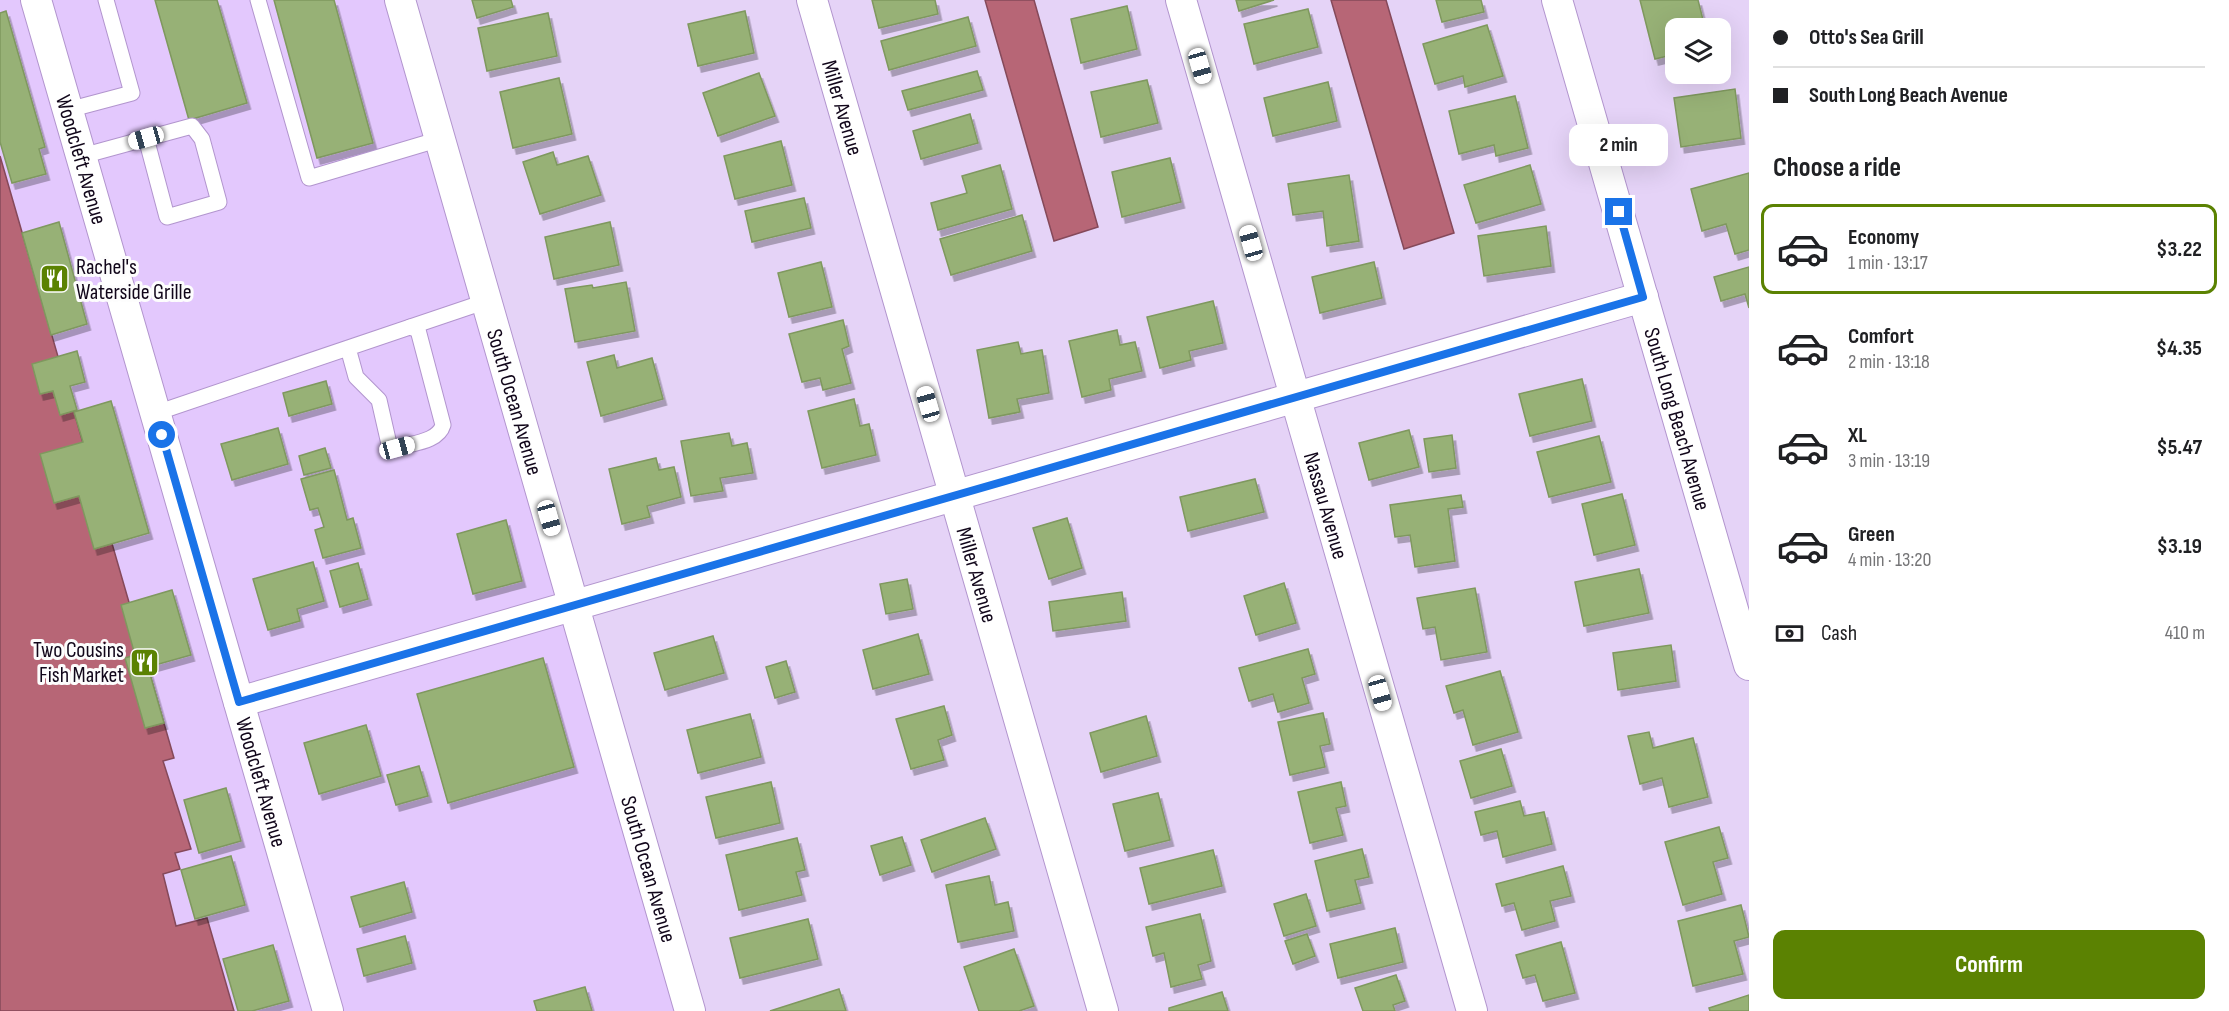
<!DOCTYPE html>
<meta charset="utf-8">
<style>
:root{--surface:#fff;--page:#f6f6f6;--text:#202124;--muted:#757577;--line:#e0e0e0;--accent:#5b8202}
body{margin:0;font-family:"Sofia Sans Condensed",sans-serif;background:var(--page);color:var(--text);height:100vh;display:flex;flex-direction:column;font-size:22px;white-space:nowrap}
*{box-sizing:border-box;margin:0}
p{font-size:20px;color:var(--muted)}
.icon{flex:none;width:33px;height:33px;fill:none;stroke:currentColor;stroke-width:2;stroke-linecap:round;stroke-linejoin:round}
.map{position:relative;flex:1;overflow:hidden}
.side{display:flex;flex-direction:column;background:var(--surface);width:480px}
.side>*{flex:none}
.top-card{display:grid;align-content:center;height:132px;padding:0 24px;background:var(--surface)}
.tools{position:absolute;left:1665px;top:18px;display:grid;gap:12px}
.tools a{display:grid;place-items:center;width:66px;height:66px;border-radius:12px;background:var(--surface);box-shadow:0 6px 24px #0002;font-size:30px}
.end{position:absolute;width:27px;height:27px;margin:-14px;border:8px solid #1a73e8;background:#fff;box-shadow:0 0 0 3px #fff}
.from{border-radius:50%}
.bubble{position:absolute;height:42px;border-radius:12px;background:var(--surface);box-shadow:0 6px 24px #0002;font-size:20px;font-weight:700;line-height:42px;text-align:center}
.car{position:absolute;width:18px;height:36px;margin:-18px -9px;border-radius:8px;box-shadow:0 0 4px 2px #0007;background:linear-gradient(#fff 24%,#345 0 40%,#fff 0 76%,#345 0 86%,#fff 0)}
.top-card b{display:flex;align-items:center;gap:21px;height:57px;font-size:22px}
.top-card b+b{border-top:2px solid var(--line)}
.top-card i{width:15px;height:15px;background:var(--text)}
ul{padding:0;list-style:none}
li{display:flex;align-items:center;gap:18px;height:90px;margin:0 12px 9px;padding:0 12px;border:3px solid transparent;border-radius:12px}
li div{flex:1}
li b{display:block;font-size:22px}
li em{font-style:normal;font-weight:700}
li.selected{border-color:var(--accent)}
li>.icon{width:54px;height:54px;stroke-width:1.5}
h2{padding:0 24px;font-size:27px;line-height:72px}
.pay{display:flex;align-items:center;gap:15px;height:66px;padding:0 24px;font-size:22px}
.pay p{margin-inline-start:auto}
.primary-button{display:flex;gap:12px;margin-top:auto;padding:12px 24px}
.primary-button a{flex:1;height:69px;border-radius:12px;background:var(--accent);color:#fff;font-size:24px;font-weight:700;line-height:69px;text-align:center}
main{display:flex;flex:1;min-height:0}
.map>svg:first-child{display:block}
</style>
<main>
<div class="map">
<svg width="1749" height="1011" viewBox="0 0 1749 1011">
<defs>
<filter id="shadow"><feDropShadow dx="3.5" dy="6" stdDeviation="0" flood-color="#0004"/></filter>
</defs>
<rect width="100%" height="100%" fill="#e5d3f7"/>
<!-- built -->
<path fill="#e3c8fd" d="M0 0H411L696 1011H234L207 918 176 926 163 874 175 853 191 848 163 761 174 758 0 156Z"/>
<!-- water -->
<g fill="#b76676" stroke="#85495a" stroke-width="1.5">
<path d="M985 0H1034L1098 227 1054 241Z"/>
<path d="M1331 0H1386L1454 233 1404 249Z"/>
<path d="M0 156 174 758 163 761 191 849 175 853 180 869 163 874 176 926 207 918 234 1011H0Z"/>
</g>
<!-- building -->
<g fill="#97b176" stroke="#7f985e" stroke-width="1.5" filter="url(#shadow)">
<path d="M155 0H217L247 103 189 120Z"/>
<path d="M274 0H334L373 143 317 158Z"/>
<path d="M472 0H511L513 7 477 18Z"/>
<path d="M872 0H935L938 14 879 28Z"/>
<path d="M1236 0H1274L1239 11Z"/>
<path d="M1436 0H1481L1484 12 1442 22Z"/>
<path d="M1640 0H1698L1705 28H1676V54L1655 59Z"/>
<path d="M1127 6 1137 49 1081 63 1071 19Z"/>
<path d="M1308 9 1318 47 1254 64 1244 24Z"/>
<path d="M6 11 45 147 39 149 46 174 12 183 0 142V13Z"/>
<path d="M745 11 754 53 698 66 688 24Z"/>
<path d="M548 13 557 56 487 71 478 28Z"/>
<path d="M968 17 976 46 889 70 881 41Z"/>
<path d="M1487 25 1503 76 1465 87 1463 76 1435 84 1423 44Z"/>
<path d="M977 71 983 90 908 110 902 91Z"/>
<path d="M759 73 775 116 718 136 703 93Z"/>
<path d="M559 78 572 134 513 148 500 92Z"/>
<path d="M1147 80 1158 123 1101 137 1091 92Z"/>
<path d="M1328 82 1337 121 1273 136 1264 98Z"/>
<path d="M1735 89 1741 138 1681 147 1674 98Z"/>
<path d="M1515 96 1528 148 1496 156 1494 145 1459 154 1449 111Z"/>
<path d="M970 114 978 143 921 159 913 131Z"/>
<path d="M781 141 792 185 735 199 724 156Z"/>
<path d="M553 152 557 165 588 156 601 195 540 214 523 162Z"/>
<path d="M1170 158 1181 202 1122 217 1112 172Z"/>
<path d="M1000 165 1012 209 938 230 931 203 967 193 962 176Z"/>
<path d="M1530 165 1541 204 1476 223 1464 185Z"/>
<path d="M1749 173V250L1735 254 1726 224 1702 231 1691 189Z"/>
<path d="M1349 175 1359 241 1327 246 1323 211 1293 215 1288 184Z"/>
<path d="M804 198 811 228 752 242 745 211Z"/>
<path d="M1022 215 1032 251 951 275 940 239Z"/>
<path d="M59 222 87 324 51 335 22 233Z"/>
<path d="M610 222 619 265 554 279 545 237Z"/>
<path d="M1546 226 1551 266 1484 276 1478 236Z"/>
<path d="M821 262 832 307 789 317 778 273Z"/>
<path d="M1374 262 1382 298 1320 313 1312 277Z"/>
<path d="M1749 267V308L1745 294 1721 301 1714 277Z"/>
<path d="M626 282 635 331 575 342 565 289 592 285 593 288Z"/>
<path d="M1213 301 1223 343 1189 351 1191 360 1160 368 1147 317Z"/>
<path d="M843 320 849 346 842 349 851 383 823 390 820 378 802 382 789 334Z"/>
<path d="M1117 330 1120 345 1135 342 1142 371 1109 379 1111 390 1082 397 1069 341Z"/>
<path d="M1018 342 1021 354 1042 350 1049 393 1017 399 1020 412 989 418 977 350Z"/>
<path d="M77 351 85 382 70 386 77 410 60 415 53 391 40 394 32 364Z"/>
<path d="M614 355 617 368 652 358 663 399 601 416 587 362Z"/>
<path d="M1582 379 1592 421 1530 436 1519 394Z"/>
<path d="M326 381 332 404 289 416 283 393Z"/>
<path d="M854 399 860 426 869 424 876 455 822 468 808 411Z"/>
<path d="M111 401 149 533 94 549 79 496 54 503 40 454 83 442 74 412Z"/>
<path d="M278 428 288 464 232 480 221 444Z"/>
<path d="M1409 430 1419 467 1369 480 1359 443Z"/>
<path d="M729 433 732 446 747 443 753 473 720 478 723 491 691 496 681 441Z"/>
<path d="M1452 435 1456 468 1429 472 1424 439Z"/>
<path d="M1599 436 1611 482 1549 497 1537 452Z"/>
<path d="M325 448 331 468 304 475 299 456Z"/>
<path d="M656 458 659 470 674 467 681 497 647 506 650 517 622 524 609 469Z"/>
<path d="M334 470 347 520 353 518 361 548 323 558 315 530 324 527 318 508 310 510 301 479Z"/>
<path d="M1255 479 1264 512 1188 531 1180 497Z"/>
<path d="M1622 494 1635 545 1594 555 1582 504Z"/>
<path d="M1461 495 1463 507 1448 509 1455 561 1415 567 1410 535 1395 537 1390 505Z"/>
<path d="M1067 518 1082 568 1049 579 1033 528Z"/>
<path d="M506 520 522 581 473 594 457 534Z"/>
<path d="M313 562 324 601 297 609 300 621 268 630 253 579Z"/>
<path d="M358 563 368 599 340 607 330 571Z"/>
<path d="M1639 569 1649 613 1584 626 1575 582Z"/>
<path d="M907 579 913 609 886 614 880 584Z"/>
<path d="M1284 583 1296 623 1256 635 1244 596Z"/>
<path d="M1475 588 1487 652 1441 660 1435 627 1423 629 1417 598Z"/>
<path d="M172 590 191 655 148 667 164 723 145 728 125 658 135 655 121 605Z"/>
<path d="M1122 592 1126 621 1053 631 1049 602Z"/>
<path d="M918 634 929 674 873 689 863 650Z"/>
<path d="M713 636 724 673 665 690 654 653Z"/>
<path d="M1671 645 1676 681 1618 690 1613 653Z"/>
<path d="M1308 649 1315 674 1302 678 1309 703 1278 712 1273 694 1249 701 1239 668Z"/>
<path d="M543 658 574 767 448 803 417 694Z"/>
<path d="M786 661 795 692 775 698 766 667Z"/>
<path d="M1500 671 1518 732 1473 745 1463 710 1454 713 1446 686Z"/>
<path d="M944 706 952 735 938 740 944 760 911 769 896 719Z"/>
<path d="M1323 713 1330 744 1320 746 1325 767 1290 775 1278 722Z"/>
<path d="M750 714 761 757 698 773 687 730Z"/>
<path d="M1146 716 1157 756 1101 772 1090 733Z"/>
<path d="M366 725 381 776 319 794 304 743Z"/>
<path d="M1649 732 1653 748 1693 738 1708 797 1669 807 1662 778 1640 784 1628 736Z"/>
<path d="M1501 749 1512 786 1471 798 1460 761Z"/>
<path d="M419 766 428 796 396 805 387 775Z"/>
<path d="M771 782 780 823 716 838 706 797Z"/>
<path d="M1341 782 1346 806 1336 808 1343 835 1310 843 1298 792Z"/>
<path d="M226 788 241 841 199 853 184 800Z"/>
<path d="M1158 793 1170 840 1125 851 1113 804Z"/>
<path d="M1520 801 1524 816 1544 812 1552 844 1503 857 1497 831 1481 835 1475 812Z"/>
<path d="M985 818 996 849 932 872 921 840Z"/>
<path d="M1719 827 1728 858 1713 862 1722 894 1683 905 1665 842Z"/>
<path d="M902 837 911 865 880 875 871 846Z"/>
<path d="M797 838 805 870 796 872 802 895 739 910 726 855Z"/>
<path d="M1362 849 1369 877 1355 880 1361 903 1327 911 1315 861Z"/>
<path d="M1213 850 1222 886 1149 904 1140 868Z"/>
<path d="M231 856 245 905 195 919 181 870Z"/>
<path d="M1563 866 1571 896 1550 901 1555 921 1522 930 1514 903 1502 906 1496 884Z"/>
<path d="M989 876 995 905 1008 902 1014 931 958 942 946 885Z"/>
<path d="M404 882 412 912 360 927 351 897Z"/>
<path d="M1306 894 1316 926 1284 936 1274 904Z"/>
<path d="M1741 905 1749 937 1734 941 1743 974 1693 986 1678 921Z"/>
<path d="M1200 914 1211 961 1198 965 1202 979 1171 987 1164 953 1153 956 1146 927Z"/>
<path d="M808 919 818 959 740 978 730 938Z"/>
<path d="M1395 928 1403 962 1338 978 1330 944Z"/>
<path d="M1307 934 1315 956 1293 964 1285 941Z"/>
<path d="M405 936 412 963 364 976 357 949Z"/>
<path d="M1561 942 1575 993 1543 1001 1535 975 1523 978 1516 955Z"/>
<path d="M273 945 289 1001 252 1011H238L223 959Z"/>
<path d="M1014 949 1034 1006 1019 1011H979L964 967Z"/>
<path d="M1396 975 1405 1001 1393 1005 1395 1011H1363L1355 988Z"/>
<path d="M585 987 592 1011H537L534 1001Z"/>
<path d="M839 989 846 1011H770Z"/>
<path d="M1222 992 1228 1011H1169V1008Z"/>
<path d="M1749 995V1011H1710L1709 1008Z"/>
</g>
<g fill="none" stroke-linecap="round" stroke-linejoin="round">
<defs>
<g id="service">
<path d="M258 0 309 178 440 139"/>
<path d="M68 110 132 93 106 0"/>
<path d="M82 156 192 126 202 139 219 202 167 217 146 138"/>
<path d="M410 327 487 301"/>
<path d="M156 413 410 327 418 330 443 425C438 442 412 443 397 448L389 444 379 400 356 377 348 348"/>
</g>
<g id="minor">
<path id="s1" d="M36 0 328 1011"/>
<path id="s2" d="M400 0 690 1011"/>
<path id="s3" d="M812 0 1103 1011"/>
<path id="s4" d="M1181 0 1472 1011"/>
<path id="s5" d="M1557 0 1749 665"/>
<path d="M239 702 1643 297"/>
</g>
</defs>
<!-- service casing -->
<use href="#service" stroke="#b295ce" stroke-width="17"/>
<!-- minor casing -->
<use href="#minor" stroke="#b295ce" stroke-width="32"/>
<!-- service -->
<use href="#service" stroke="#fff" stroke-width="15"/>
<!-- minor -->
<use href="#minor" stroke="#fff" stroke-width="30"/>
</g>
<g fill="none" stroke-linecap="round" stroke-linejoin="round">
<!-- route -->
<path stroke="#1a73e8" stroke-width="8" d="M162 435 239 702 1643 297 1619 212"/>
</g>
<!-- icons -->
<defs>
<symbol id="restaurant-square" viewBox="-11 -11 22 22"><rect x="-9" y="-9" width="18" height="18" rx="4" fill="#5b8202" stroke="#fdfdfd"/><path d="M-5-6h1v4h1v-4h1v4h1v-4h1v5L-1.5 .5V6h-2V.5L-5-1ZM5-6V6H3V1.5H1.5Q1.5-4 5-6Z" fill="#fff"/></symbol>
</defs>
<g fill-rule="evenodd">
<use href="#restaurant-square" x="38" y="262" width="33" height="33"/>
<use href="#restaurant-square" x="128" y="646" width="33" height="33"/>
</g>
<g text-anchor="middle" stroke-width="6" stroke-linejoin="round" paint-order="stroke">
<!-- street labels -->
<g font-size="22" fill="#11061a" stroke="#fdfdfd">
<text dy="8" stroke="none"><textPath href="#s3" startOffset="112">Miller Avenue</textPath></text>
<text dy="8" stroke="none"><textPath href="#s1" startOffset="166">Woodcleft Avenue</textPath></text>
<text dy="8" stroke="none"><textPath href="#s2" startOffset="418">South Ocean Avenue</textPath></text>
<text dy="8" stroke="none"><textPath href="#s5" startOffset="436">South Long Beach Avenue</textPath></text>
<text dy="8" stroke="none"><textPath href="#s4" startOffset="526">Nassau Avenue</textPath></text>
<text dy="8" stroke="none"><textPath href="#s3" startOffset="598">Miller Avenue</textPath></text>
<text dy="8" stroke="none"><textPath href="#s1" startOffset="814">Woodcleft Avenue</textPath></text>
<text dy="8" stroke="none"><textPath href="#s2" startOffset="904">South Ocean Avenue</textPath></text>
</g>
<!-- poi labels -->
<g font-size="22" fill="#11061a" stroke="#fdfdfd" text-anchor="start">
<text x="76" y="274">Rachel's<tspan x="76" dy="25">Waterside Grille</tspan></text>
<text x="124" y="657" text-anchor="end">Two Cousins<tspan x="124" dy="25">Fish Market</tspan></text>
</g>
</g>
</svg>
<div class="tools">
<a><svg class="icon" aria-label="layers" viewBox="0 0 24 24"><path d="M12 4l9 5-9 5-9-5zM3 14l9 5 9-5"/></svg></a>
</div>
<i class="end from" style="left:162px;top:435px"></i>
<i class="end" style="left:1619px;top:212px"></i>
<div class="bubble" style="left:1569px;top:124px;width:99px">2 min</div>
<i class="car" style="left:1200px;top:66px;rotate:164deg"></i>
<i class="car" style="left:146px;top:138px;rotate:254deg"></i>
<i class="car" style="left:1251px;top:243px;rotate:344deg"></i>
<i class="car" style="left:928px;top:404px;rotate:344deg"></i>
<i class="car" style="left:397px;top:448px;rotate:75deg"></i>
<i class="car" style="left:549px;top:518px;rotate:164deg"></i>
<i class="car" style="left:1380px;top:693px;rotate:164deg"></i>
</div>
<section class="side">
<div class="top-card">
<b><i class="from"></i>Otto's Sea Grill</b>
<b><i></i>South Long Beach Avenue</b>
</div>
<h2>Choose a ride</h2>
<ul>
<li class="selected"><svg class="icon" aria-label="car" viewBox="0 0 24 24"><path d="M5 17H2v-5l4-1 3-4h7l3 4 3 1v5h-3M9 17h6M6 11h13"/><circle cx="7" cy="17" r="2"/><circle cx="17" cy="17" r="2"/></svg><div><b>Economy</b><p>1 min · 13:17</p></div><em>$3.22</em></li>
<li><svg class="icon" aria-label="car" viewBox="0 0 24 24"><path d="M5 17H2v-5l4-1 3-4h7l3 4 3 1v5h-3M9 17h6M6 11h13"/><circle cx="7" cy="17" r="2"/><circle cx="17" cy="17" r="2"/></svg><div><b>Comfort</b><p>2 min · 13:18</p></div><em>$4.35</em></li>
<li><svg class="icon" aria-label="car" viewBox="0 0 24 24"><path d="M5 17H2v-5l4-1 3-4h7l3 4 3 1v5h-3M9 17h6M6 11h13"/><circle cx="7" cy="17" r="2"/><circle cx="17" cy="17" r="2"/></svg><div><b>XL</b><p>3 min · 13:19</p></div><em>$5.47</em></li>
<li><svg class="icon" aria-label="car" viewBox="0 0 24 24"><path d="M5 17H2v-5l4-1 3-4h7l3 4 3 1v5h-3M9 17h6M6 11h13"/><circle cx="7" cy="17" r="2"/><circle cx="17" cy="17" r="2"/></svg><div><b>Green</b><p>4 min · 13:20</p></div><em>$3.19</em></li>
</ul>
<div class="pay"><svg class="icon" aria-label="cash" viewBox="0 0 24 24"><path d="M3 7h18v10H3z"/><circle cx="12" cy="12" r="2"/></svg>Cash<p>410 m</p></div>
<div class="primary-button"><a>Confirm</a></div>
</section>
</main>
